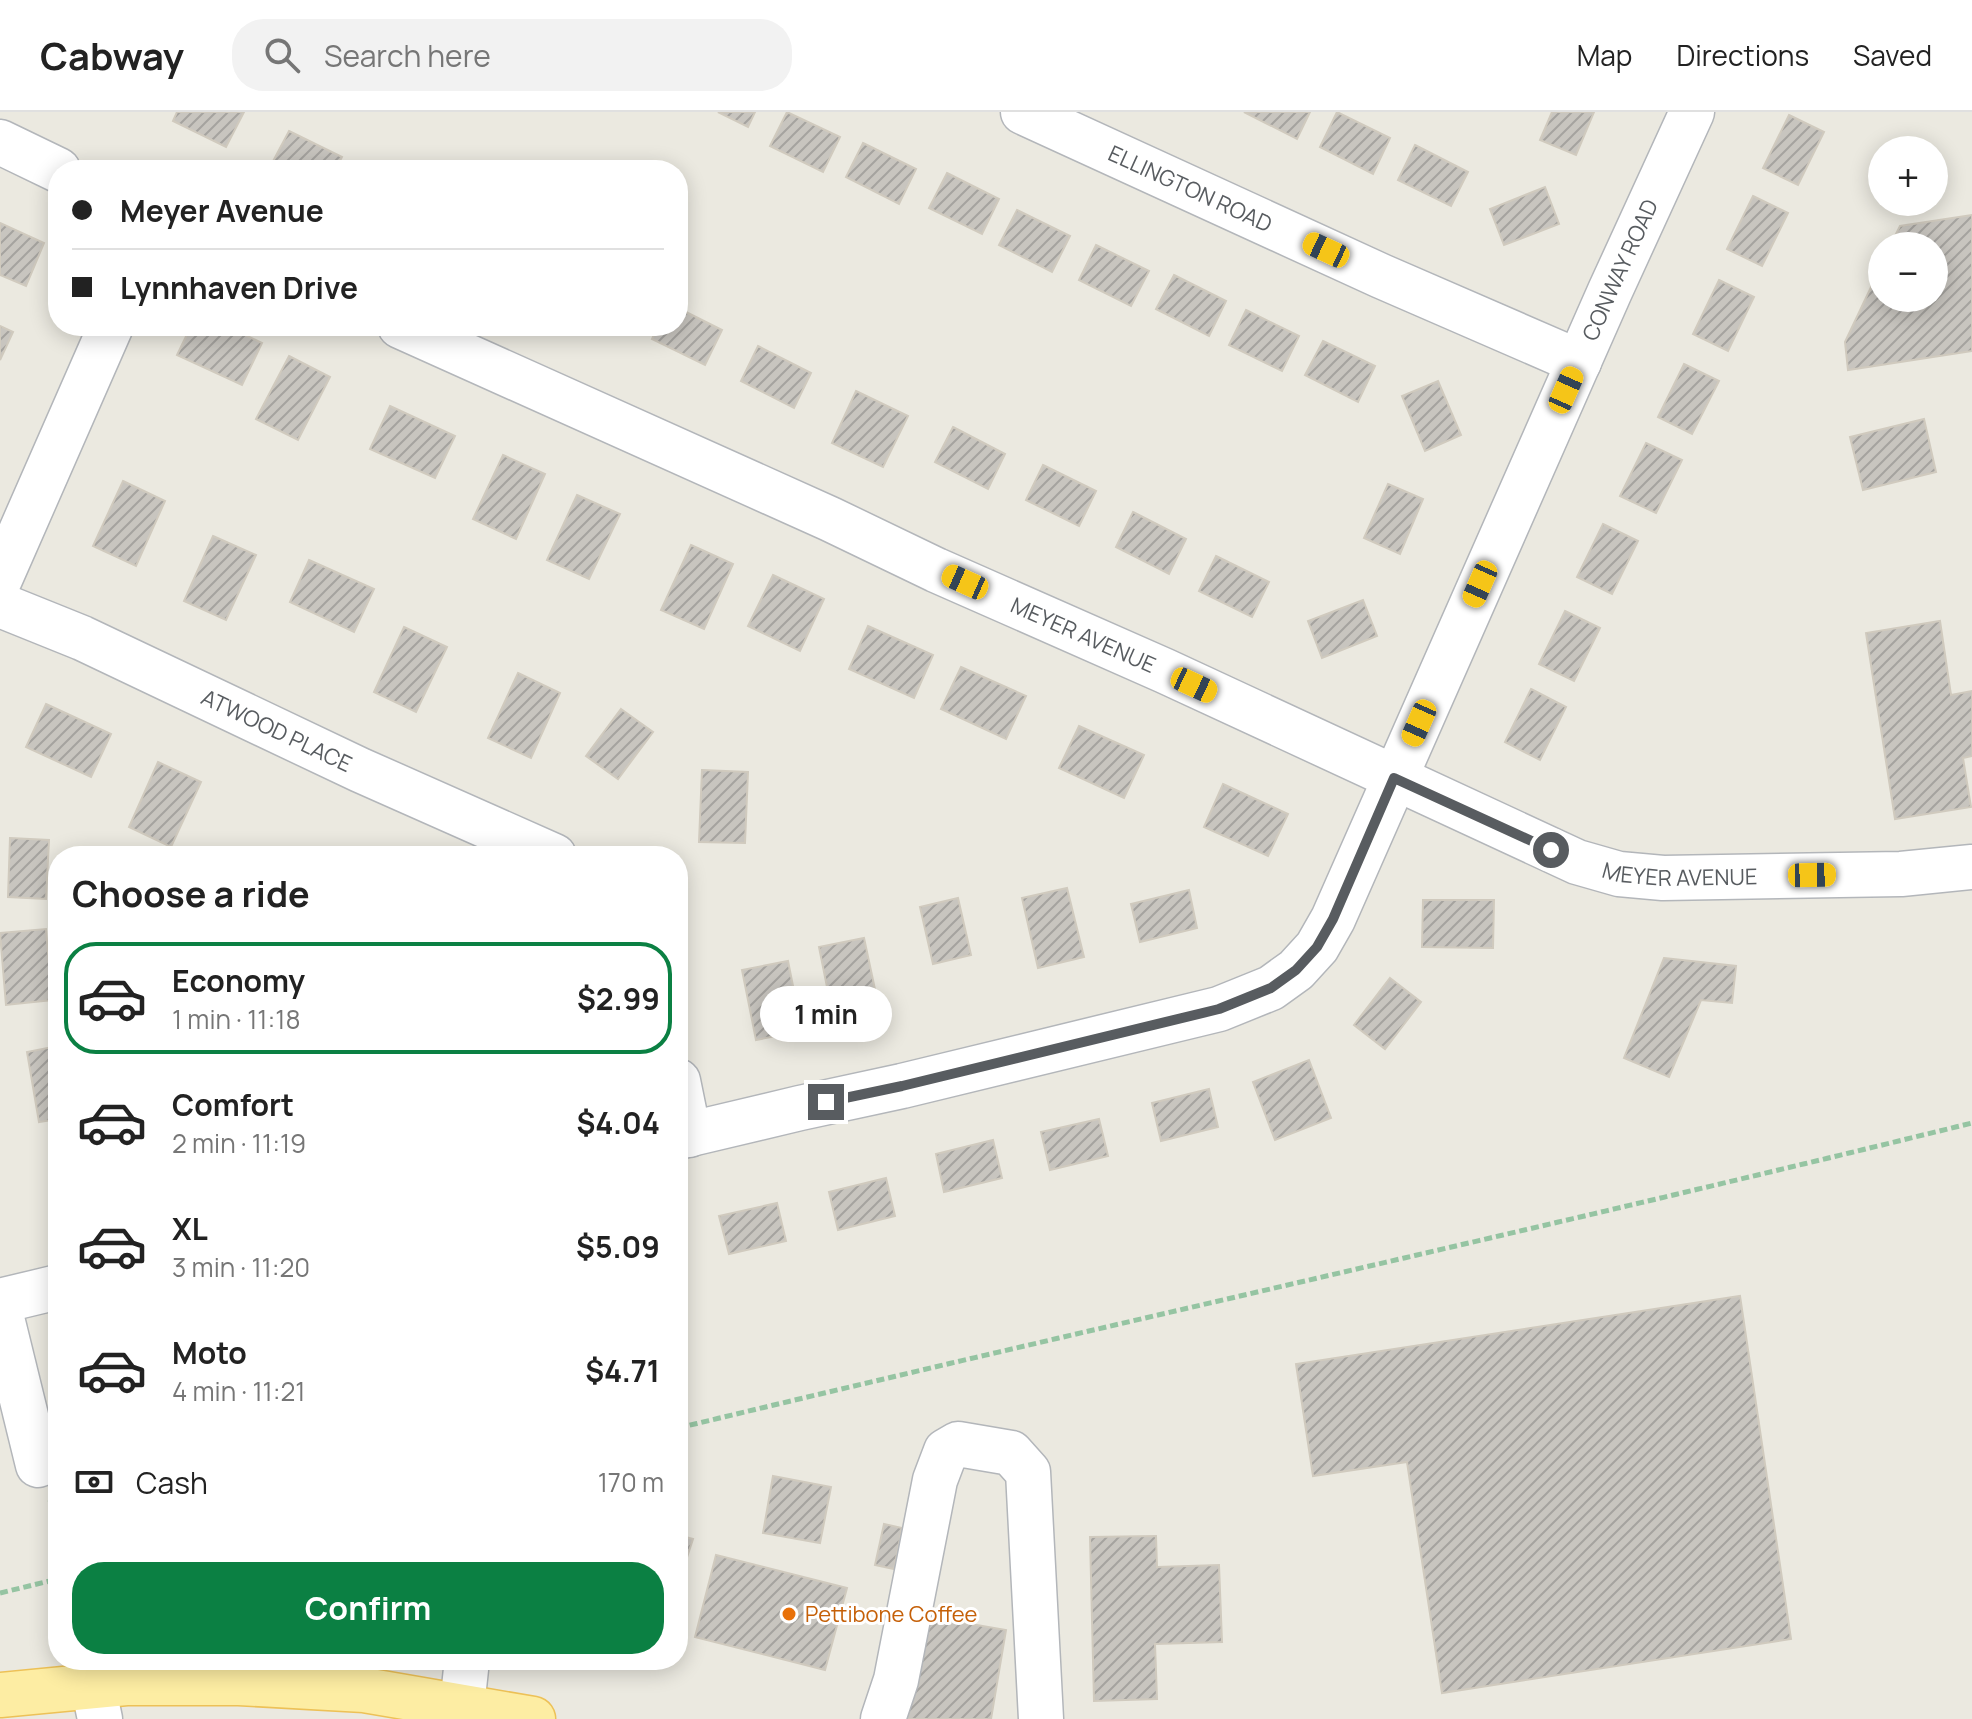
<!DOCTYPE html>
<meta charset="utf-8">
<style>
:root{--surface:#fff;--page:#f2f2f2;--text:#222;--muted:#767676;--line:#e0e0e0;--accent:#0b8043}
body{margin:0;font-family:Manrope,sans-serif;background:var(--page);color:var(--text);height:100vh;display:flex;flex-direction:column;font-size:30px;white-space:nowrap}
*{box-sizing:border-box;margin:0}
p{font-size:26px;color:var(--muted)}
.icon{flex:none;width:44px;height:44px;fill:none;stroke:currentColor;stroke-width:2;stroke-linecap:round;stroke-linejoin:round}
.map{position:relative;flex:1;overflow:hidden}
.drawer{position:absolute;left:48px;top:734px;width:640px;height:824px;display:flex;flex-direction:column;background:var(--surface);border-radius:32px;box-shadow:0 4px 20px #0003}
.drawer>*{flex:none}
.guide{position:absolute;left:48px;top:48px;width:640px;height:176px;border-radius:32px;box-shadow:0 4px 20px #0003;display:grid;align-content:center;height:176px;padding:0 24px;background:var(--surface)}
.controls{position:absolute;left:1868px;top:24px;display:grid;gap:16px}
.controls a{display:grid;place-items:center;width:80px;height:80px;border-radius:50%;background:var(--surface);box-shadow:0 4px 20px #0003;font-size:40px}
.end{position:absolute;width:36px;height:36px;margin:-18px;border:10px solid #585c60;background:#fff;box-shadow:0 0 0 4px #fff}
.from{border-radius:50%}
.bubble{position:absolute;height:56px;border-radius:28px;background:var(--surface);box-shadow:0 4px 20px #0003;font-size:26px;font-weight:700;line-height:56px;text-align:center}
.car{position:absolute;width:24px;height:48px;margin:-24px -12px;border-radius:10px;box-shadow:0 0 6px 2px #0007;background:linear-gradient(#f5c518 24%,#345 0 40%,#f5c518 0 76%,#345 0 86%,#f5c518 0)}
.guide b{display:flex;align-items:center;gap:28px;height:76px;font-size:30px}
.guide b+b{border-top:2px solid var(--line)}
.guide i{width:20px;height:20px;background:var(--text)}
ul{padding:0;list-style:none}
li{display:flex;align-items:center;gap:24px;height:112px;margin:0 16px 12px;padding:0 8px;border:4px solid transparent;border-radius:32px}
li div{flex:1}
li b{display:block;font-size:30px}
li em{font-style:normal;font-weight:700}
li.active{border-color:var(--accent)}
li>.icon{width:72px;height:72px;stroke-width:1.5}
h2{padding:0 24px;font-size:36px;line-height:96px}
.pay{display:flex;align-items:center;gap:20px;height:88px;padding:0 24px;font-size:30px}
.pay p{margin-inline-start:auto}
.action{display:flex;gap:16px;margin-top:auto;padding:16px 24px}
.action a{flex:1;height:92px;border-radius:32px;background:var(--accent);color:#fff;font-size:32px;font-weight:700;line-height:92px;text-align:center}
header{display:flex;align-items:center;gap:48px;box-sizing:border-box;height:112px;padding:0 40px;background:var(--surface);border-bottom:2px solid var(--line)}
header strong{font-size:38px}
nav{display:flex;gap:44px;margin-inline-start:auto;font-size:28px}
.search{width:560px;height:72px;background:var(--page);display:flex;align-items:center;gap:20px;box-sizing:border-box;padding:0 28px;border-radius:32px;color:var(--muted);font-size:30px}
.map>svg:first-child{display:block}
</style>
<header>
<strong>Cabway</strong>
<div class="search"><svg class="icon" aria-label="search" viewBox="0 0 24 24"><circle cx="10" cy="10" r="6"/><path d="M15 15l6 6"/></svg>Search here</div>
<nav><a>Map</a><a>Directions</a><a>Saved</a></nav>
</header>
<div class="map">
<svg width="1972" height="1607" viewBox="0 0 1972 1607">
<defs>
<pattern id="building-hatch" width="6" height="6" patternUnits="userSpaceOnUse" patternTransform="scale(2)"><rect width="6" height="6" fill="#c8c5bf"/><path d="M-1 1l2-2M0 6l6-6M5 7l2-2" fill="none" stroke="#a5a39f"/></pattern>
</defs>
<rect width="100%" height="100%" fill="#ebe9e0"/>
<!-- building -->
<g fill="url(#building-hatch)" stroke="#d0cabe" stroke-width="2">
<path d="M177 0H244L226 35 173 9Z"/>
<path d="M718 0H755L748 15Z"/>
<path d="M787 0 840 25 823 60 770 34Z"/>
<path d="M1244 0H1310L1297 27Z"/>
<path d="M1337 0 1390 26 1373 62 1320 35Z"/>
<path d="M1552 0H1594L1576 43 1540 28Z"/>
<path d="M1789 3 1824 20 1798 73 1763 56Z"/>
<path d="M289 19 342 45 335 58H281L271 53Z"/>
<path d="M863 31 916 57 899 92 846 65Z"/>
<path d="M1415 33 1468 60 1451 94 1398 68Z"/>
<path d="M947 61 999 87 982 122 929 96Z"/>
<path d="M1545 75 1559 112 1504 133 1490 97Z"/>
<path d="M1753 84 1788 101 1762 154 1727 137Z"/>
<path d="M1017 98 1070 124 1052 160 999 133Z"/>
<path d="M1972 103V239L1848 258 1845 230 1882 152V186H1934V134H1890L1900 114Z"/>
<path d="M0 111 44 131 26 174 0 163Z"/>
<path d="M1096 133 1149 159 1131 194 1079 168Z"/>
<path d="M1174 163 1226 189 1209 224 1156 197Z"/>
<path d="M1719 168 1754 185 1728 239 1693 222Z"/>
<path d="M678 196 722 218 705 253 652 227 658 214H678Z"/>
<path d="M1246 198 1299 224 1282 259 1229 233Z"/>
<path d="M0 214 13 220 0 248Z"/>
<path d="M191 214H226L262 231 242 273 177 243Z"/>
<path d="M1323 229 1375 254 1358 290 1305 263Z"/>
<path d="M758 234 811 261 794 296 741 269Z"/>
<path d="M289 244 330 265 298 328 256 307Z"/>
<path d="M1684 252 1719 269 1692 322 1658 305Z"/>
<path d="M1438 269 1461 323 1425 339 1402 284Z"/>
<path d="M856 279 908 304 883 355 832 331Z"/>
<path d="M390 294 455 324 435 366 370 337Z"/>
<path d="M1924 307 1936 360 1863 378 1850 325Z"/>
<path d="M953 315 1005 342 988 377 935 350Z"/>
<path d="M1646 331 1682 348 1656 401 1620 384Z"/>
<path d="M503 343 545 362 516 427 473 407Z"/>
<path d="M1043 353 1096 379 1079 414 1026 388Z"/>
<path d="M123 369 165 389 136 454 93 434Z"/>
<path d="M1388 372 1423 387 1400 442 1364 426Z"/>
<path d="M577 383 620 402 589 467 547 448Z"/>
<path d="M1133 400 1186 427 1169 462 1116 435Z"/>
<path d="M1603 412 1638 429 1612 482 1577 465Z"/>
<path d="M213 424 256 443 226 508 184 489Z"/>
<path d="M691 433 733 452 704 517 661 498Z"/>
<path d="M1216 444 1269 470 1252 505 1199 479Z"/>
<path d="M309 448 374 477 354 520 290 490Z"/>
<path d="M773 463 824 487 800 539 748 514Z"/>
<path d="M1363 488 1377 524 1322 546 1308 509Z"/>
<path d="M1565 499 1600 516 1574 569 1539 552Z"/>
<path d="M1940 509 1951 583 1972 579V644L1963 646 1971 695 1895 707 1866 521Z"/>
<path d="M868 514 933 543 914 586 849 557Z"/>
<path d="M404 515 447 535 416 600 374 580Z"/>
<path d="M961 555 1026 584 1006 627 941 597Z"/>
<path d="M518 561 560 581 531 646 488 626Z"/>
<path d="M1531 577 1566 595 1540 648 1505 630Z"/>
<path d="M46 592 111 622 91 665 26 635Z"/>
<path d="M621 597 653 620 618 667 586 644Z"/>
<path d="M1079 614 1144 643 1124 686 1059 656Z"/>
<path d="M158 650 201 670 171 735 129 715Z"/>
<path d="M702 658 748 660 745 731 699 730Z"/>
<path d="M1223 672 1288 702 1268 744 1204 715Z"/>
<path d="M10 726 49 728 46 787 8 785Z"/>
<path d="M1067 776 1084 845 1038 856 1022 786Z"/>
<path d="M1189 778 1197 816 1140 830 1131 792Z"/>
<path d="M958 786 971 843 933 852 920 795Z"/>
<path d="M1423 788H1494L1493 836 1422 835Z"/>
<path d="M46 817 52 888 6 893 0 821Z"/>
<path d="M864 826 879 896 833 905 819 835Z"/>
<path d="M1664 846 1736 854 1732 891 1701 888 1669 965 1624 946Z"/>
<path d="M788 849 802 919 756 928 742 858Z"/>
<path d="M1390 866 1421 890 1385 937 1354 913Z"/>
<path d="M58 934V1007L39 1010 27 940Z"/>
<path d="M1309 948 1331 1006 1275 1028 1253 970Z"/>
<path d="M1209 977 1218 1015 1161 1029 1152 991Z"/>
<path d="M1099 1007 1108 1044 1050 1058 1041 1020Z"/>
<path d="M993 1028 1002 1066 944 1080 936 1042Z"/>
<path d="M886 1066 895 1104 838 1118 829 1080Z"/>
<path d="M777 1091 786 1129 729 1142 719 1104Z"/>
<path d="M1740 1184 1791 1527 1442 1581 1407 1350 1313 1364 1296 1252Z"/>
<path d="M773 1364 831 1375 820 1431 763 1421Z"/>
<path d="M884 1412 902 1416 894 1457 875 1453Z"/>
<path d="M678 1423 693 1427 678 1473Z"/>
<path d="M1156 1424 1157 1455 1219 1453 1222 1530 1155 1532 1157 1587 1094 1589 1090 1425Z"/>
<path d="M716 1443 847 1476 825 1558 695 1525Z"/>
<path d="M925 1504 1006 1518 991 1607H906Z"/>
</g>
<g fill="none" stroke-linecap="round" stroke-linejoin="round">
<defs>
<g id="minor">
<path id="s1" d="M1023 0 1381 164 1579 250"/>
<path d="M0 30 58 58"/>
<path id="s2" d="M400 214 830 407 936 458 1165 559 1577 750 1619 762 1663 766 1901 762 1972 755"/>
<path d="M0 467 111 214"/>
<path id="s3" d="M0 493 82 526 360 658 554 744"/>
<path d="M678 969 689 1023"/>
<path id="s4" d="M678 1025 800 996 902 974 1219 897 1271 876 1296 858 1317 835 1333 807 1610 179 1692 0"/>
<path d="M0 1189 58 1175"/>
<path d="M0 1198 38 1353"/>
<path d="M93 1574 100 1607"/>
<path d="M462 1594 467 1548"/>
<path d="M883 1607 896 1568 935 1368 946 1339 958 1332 1011 1341 1028 1360 1041 1607"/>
</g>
<path id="major" d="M0 1583 126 1571H239L364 1578 533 1607"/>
</defs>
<!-- minor casing -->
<use href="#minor" stroke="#b3b6ba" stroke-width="47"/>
<!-- major casing -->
<use href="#major" stroke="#edc157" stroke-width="47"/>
<!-- path -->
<g stroke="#95c4a2" stroke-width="5" stroke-dasharray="8 4" stroke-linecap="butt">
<path d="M678 1316C1109 1212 1542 1117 1972 1011"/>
<path d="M50 1388 58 1412"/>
<path d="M0 1481 58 1467"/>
</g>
<!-- minor -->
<use href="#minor" stroke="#fff" stroke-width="44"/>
<!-- major -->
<use href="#major" stroke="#fdeda3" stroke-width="44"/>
</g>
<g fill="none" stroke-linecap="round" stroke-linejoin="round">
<!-- route -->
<path stroke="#585c60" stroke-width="10" d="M826 990 902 974 1219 897 1271 876 1296 858 1317 835 1333 807 1394 666 1551 738"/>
</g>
<!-- markers -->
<circle fill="#e8710a" stroke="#fff" stroke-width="3" cx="789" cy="1502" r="8"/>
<g text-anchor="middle" stroke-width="6" stroke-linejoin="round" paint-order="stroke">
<!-- street labels -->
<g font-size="22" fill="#585c60" stroke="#fff">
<text dy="8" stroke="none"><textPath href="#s1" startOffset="184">ELLINGTON ROAD</textPath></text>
<text dy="8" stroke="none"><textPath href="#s4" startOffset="1416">CONWAY ROAD</textPath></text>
<text dy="8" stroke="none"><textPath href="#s2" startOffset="750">MEYER AVENUE</textPath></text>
<text dy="8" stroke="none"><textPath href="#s3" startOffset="304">ATWOOD PLACE</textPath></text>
<text dy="8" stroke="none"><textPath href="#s2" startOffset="1398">MEYER AVENUE</textPath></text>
</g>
<!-- food labels -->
<g font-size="22" fill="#c56008" stroke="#fff" text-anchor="start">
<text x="805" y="1510">Pettibone Coffee</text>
</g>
</g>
</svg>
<div class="controls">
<a>+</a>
<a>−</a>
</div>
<i class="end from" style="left:1551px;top:738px"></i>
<i class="end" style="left:826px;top:990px"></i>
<div class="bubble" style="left:760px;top:874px;width:132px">1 min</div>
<i class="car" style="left:1326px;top:138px;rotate:295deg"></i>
<i class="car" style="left:1566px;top:278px;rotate:24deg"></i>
<i class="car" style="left:965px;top:470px;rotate:294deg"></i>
<i class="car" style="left:1480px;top:472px;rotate:204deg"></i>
<i class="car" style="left:1194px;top:573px;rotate:115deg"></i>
<i class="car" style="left:1419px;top:611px;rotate:204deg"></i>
<i class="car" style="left:1812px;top:763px;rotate:89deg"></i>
<div class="guide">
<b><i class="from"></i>Meyer Avenue</b>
<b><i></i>Lynnhaven Drive</b>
</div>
<section class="drawer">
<h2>Choose a ride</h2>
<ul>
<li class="active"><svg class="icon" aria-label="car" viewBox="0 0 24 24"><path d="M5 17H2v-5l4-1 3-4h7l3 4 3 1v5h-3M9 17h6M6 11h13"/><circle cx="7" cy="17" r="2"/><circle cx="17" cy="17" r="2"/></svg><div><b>Economy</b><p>1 min · 11:18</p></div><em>$2.99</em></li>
<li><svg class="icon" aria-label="car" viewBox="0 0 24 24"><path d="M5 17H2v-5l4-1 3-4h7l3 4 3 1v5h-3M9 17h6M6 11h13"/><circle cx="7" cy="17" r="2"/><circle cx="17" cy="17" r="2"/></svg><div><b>Comfort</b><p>2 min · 11:19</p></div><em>$4.04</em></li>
<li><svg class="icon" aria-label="car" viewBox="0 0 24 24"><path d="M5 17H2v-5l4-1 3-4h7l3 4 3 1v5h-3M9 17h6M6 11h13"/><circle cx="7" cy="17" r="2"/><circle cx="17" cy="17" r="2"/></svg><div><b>XL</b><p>3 min · 11:20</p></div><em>$5.09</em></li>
<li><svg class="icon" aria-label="car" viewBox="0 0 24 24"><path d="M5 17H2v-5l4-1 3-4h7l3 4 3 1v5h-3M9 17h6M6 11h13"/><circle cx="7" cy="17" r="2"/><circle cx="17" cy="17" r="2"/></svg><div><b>Moto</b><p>4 min · 11:21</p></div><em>$4.71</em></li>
</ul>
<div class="pay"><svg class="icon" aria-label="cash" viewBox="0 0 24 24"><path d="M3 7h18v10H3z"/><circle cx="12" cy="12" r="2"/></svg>Cash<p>170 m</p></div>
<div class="action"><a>Confirm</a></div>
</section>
</div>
